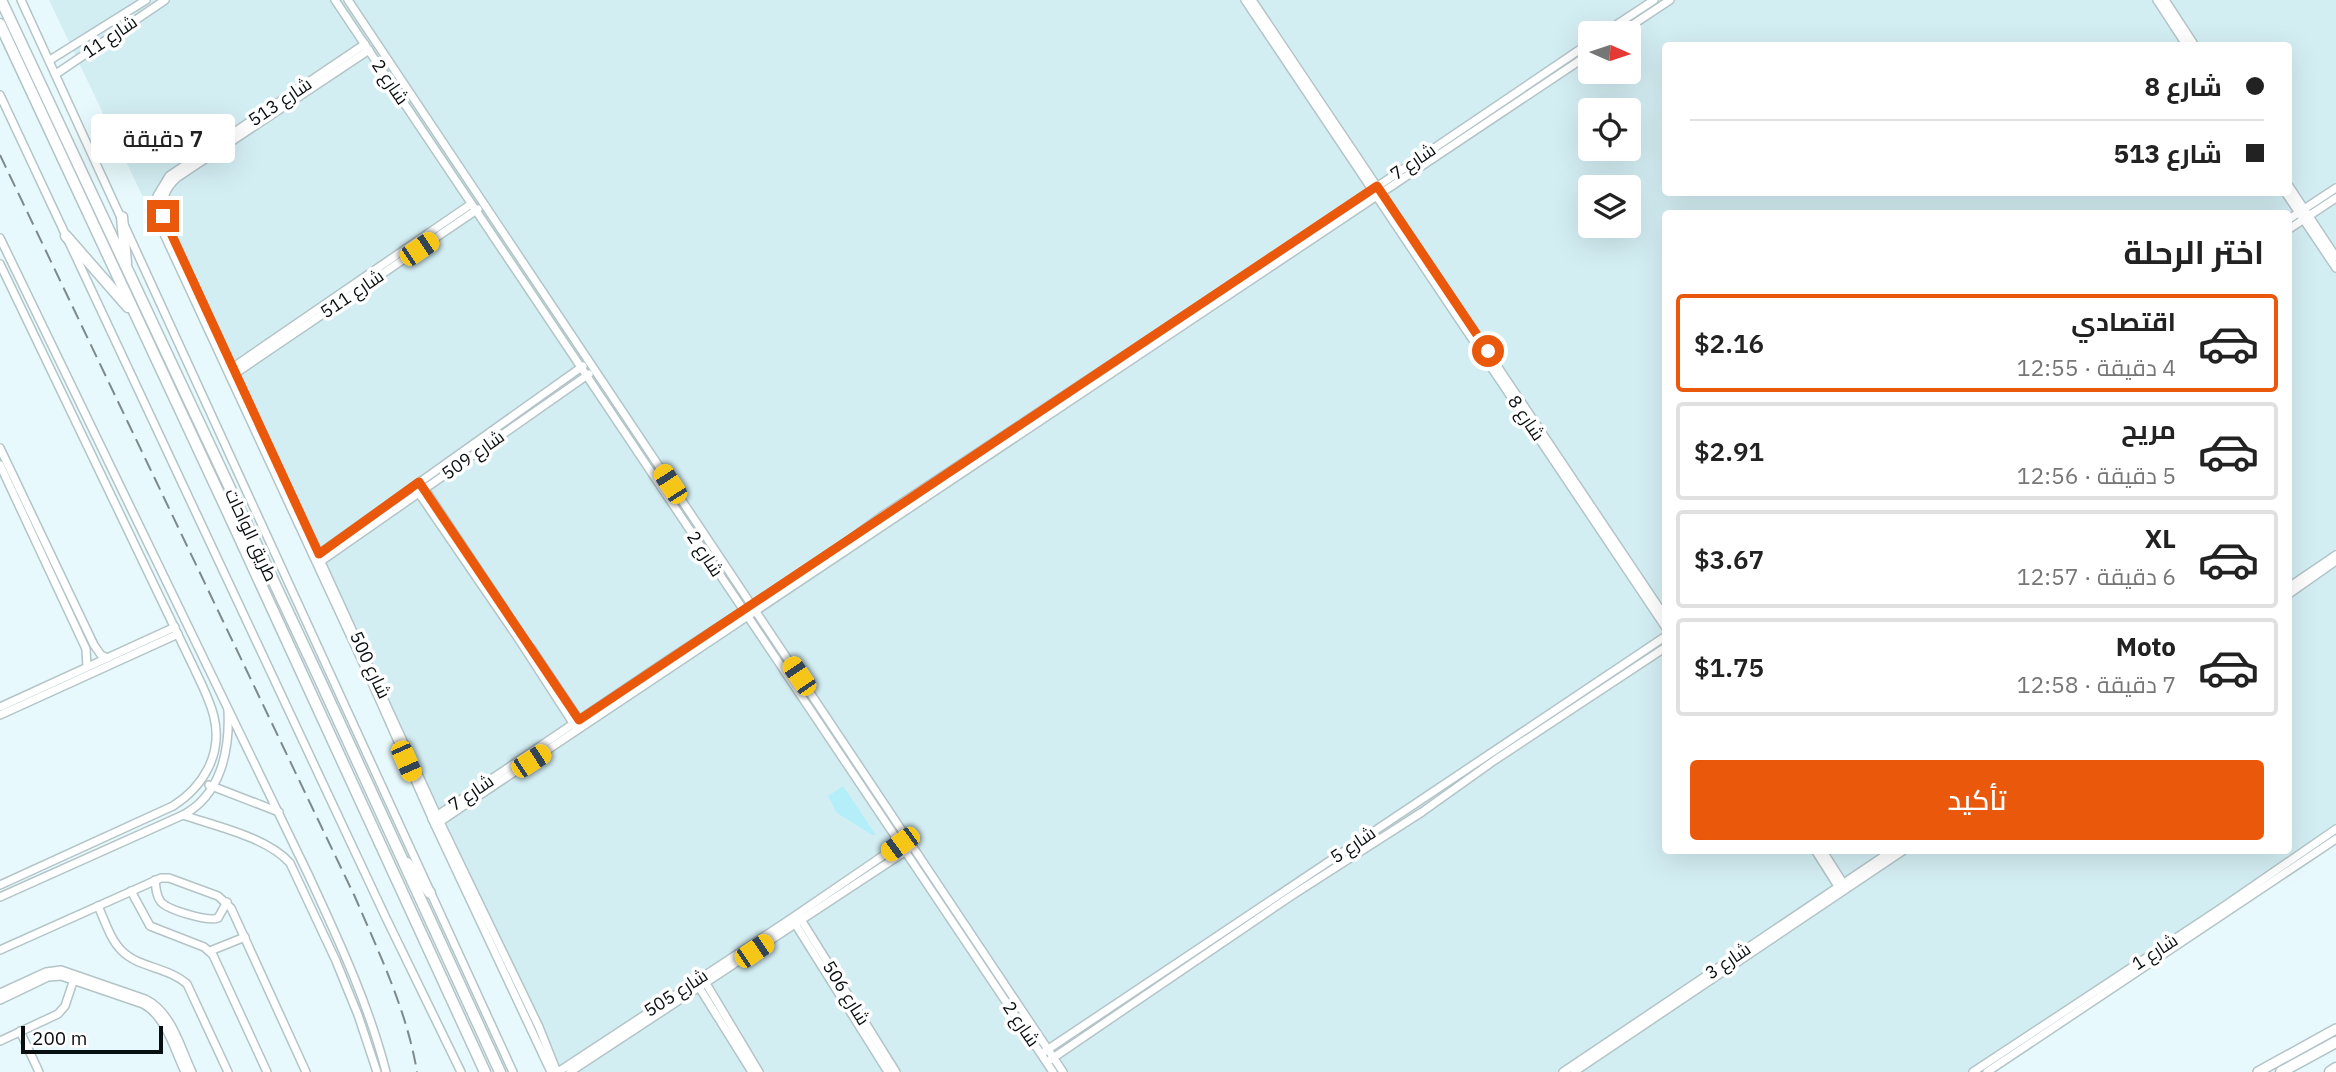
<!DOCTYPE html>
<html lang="ar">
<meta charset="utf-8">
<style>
:root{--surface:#fff;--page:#f6f6f6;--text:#222;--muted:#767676;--line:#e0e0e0;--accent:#ea580c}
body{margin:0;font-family:"IBM Plex Sans",Cairo,sans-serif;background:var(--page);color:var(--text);direction:rtl;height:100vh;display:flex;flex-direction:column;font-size:26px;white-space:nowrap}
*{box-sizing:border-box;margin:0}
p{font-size:23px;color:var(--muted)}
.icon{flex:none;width:38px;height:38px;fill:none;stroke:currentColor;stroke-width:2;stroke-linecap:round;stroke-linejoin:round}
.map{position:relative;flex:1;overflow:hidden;direction:ltr}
.details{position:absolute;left:1662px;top:210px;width:630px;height:644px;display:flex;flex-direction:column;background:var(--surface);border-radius:7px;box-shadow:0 7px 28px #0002;direction:rtl}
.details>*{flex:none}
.hud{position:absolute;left:1662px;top:42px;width:630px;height:154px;border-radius:7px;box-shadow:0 7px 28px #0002;direction:rtl;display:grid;align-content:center;height:154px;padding:0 28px;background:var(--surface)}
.needle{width:46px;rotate:93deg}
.buttons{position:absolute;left:1578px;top:21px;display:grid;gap:14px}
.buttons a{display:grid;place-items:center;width:63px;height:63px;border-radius:7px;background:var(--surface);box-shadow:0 7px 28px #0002;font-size:35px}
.scale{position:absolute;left:21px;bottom:18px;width:142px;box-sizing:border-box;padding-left:7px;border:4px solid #090f10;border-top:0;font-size:19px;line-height:24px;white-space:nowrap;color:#090f10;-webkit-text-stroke:5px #fff;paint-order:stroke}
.end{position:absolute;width:32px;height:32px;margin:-16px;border:9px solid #ea580c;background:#fff;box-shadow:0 0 0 4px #fff}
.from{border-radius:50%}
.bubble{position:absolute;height:49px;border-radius:7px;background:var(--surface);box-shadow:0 7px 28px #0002;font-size:23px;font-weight:600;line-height:49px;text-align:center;direction:rtl}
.car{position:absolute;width:21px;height:42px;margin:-21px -10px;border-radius:9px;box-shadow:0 0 5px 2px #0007;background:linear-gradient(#f5c518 24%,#345 0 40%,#f5c518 0 76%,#345 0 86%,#f5c518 0)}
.hud b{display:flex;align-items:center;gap:24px;height:66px;font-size:26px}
.hud b+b{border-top:2px solid var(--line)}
.hud i{width:18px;height:18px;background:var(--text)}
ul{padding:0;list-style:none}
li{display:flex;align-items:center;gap:21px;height:98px;margin:0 14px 10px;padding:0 14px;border:4px solid var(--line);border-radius:7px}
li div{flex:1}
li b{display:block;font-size:26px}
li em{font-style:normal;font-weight:600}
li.current{border-color:var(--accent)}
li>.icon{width:63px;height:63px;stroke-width:1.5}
h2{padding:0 28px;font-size:32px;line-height:84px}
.cta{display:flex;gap:14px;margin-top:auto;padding:14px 28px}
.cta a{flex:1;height:80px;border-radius:7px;background:var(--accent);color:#fff;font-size:28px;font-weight:600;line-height:80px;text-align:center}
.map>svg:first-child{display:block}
</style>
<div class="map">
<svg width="2336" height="1072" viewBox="0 0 2336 1072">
<rect width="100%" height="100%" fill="#e7f9fc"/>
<!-- built -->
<path fill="#d3eef3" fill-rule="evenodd" d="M49 0H2336V834L1980 1072H560ZM1591 33H1629V72H1591ZM1666 46H2289V192H1666ZM1591 110H1629V149H1591ZM1591 187H1629V226H1591ZM1666 214H2289V850H1666Z"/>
<!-- green -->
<path fill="#b4eff9" d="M843 786 876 835H872L837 813 828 796Z"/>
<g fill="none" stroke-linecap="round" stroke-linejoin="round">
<defs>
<g id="minor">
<path d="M21 0 513 1072"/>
<path d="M335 0 1053 1072"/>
<path d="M348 0 1063 1072"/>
<path d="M1245 0 1666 628"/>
<path d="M1252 0 1666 618"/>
<path d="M2157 0 2187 46"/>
<path d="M2165 0 2195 46"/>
<path d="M1604 33 1654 0"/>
<path d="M1620 33 1670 0"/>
<path d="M365 44 169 176 157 196V219L369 676 435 825 551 1072"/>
<path d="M369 50 178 177C165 188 161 200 163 217L440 822 539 1027 557 1072"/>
<path d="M50 60 146 0"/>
<path d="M56 74 165 0"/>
<path d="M0 95 386 918 461 1072"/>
<path d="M2289 186 2336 257"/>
<path d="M2285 192 2336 268"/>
<path d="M2289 219 2336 188"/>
<path d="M2289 229 2336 198"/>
<path d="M0 238 308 874C338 939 368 1002 386 1072"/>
<path d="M0 264 193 666C201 683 210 700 214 717 223 754 203 787 173 806L0 885"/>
<path d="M229 370 471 204"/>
<path d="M233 375 478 209"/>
<path d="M0 448 94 645 101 655 107 658"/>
<path d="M0 465 86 649 87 667"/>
<path d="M422 485 505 610"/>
<path d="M416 489 520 641 575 726"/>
<path d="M316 556 583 366"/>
<path d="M320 562 589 374"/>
<path d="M2289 587 2336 555"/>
<path d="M2289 594 2336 561"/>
<path d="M531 648 581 723"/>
<path d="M0 707 175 627"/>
<path d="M0 715 178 634"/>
<path d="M209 785 279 812"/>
<path d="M183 815C215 826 267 837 290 863L336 961 358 1015 377 1072"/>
<path d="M432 819 668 660 837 549 882 516 1261 265 1591 42"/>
<path d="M435 825 1591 53"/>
<path d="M1815 850 1841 891"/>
<path d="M1822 850 1845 886"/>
<path d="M155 880C156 888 156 896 161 902 168 910 209 922 218 918L227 902"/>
<path d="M131 891 150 926 204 947 213 955 267 1072"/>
<path d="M0 897 183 815C221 795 230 750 228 710"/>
<path d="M98 906C105 921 110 939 122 951 139 968 168 967 187 984L228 1072"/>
<path d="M800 918 896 1072"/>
<path d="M794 922 888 1072"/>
<path d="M0 950 161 878H169L218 896 231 908 306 1072"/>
<path d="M210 951 245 937"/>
<path d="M704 980 759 1072"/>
<path d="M697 984 752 1072"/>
<path d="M0 993 46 972 61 970 145 999C172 1012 180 1047 192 1072"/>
<path d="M0 1000 48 977 61 976 143 1004C166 1016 174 1049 185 1072"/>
<path d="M20 1031 39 1072"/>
<path d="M0 1041 58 1014 65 1006 74 979"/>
<path d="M1044 1052 1666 636"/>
<path d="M1050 1060 1291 896 1422 812 1495 760 1666 647"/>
<path d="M558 1072 792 918 900 844"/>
<path d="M570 1072 909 849"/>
<path d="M1563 1072 1893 850"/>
<path d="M1574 1072 1904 850"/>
<path d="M1973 1072 2220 909 2336 829"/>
<path d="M1987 1072 2336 839"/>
</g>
<path id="major" d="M2258 1072 2336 1029"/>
<g id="highway">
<path d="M1 0 319 678 500 1072"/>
<path d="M0 24C163 373 326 721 485 1072"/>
<path d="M122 217 126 263"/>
<path d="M66 236 128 307"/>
<path d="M407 863 430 893"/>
<path d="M2281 1072 2336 1042"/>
<path d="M2330 1072 2336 1068"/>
</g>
</defs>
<!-- minor casing -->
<use href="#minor" stroke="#b3c4c7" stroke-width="10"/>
<!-- major casing -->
<use href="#major" stroke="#b3c4c7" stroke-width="12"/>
<!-- highway casing -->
<use href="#highway" stroke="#b3c4c7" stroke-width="13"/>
<!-- minor -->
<use href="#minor" stroke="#fff" stroke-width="7"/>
<!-- major -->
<use href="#major" stroke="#fff" stroke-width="9"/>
<!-- highway -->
<use href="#highway" stroke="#fff" stroke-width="10"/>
<!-- rail -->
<path stroke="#7d898b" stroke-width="2" stroke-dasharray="14 7" stroke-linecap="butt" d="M0 155 355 897C379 953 407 1011 417 1072"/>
</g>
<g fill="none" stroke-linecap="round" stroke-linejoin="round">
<!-- route -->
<path stroke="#ea580c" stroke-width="9" d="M163 216 319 554 419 482 579 720 1377 186 1488 351"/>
</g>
<g text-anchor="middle" stroke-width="7" stroke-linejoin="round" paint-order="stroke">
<!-- street labels -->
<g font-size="18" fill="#090f10" stroke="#fff">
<text transform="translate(110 37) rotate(-34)" y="6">شارع 11</text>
<text transform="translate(390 82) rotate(56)" y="6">شارع 2</text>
<text transform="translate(280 102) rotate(-34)" y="6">شارع 513</text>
<text transform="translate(1413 162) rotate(-34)" y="6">شارع 7</text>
<text transform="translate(352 294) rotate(-34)" y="6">شارع 511</text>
<text transform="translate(1526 418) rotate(56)" y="6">شارع 8</text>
<text transform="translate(473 455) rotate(-35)" y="6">شارع 509</text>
<text transform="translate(251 535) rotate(65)" y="6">طريق الواحات</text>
<text transform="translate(705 554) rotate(57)" y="6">شارع 2</text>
<text transform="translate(370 665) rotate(65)" y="6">شارع 500</text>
<text transform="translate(471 793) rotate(-34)" y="6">شارع 7</text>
<text transform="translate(1353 845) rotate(-34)" y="6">شارع 5</text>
<text transform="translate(2155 952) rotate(-33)" y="6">شارع 1</text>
<text transform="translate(1728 961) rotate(-34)" y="6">شارع 3</text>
<text transform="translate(676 993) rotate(-33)" y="6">شارع 505</text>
<text transform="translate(846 993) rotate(58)" y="6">شارع 506</text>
<text transform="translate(1021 1024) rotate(56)" y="6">شارع 2</text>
</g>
</g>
</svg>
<div class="buttons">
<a><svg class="needle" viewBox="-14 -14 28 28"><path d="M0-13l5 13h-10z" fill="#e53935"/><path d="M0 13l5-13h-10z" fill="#767676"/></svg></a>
<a><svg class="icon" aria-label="locate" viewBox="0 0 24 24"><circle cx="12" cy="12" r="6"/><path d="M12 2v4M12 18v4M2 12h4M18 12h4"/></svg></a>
<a><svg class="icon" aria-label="layers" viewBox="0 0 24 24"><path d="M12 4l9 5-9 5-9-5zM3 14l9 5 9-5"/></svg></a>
</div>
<div class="scale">200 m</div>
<i class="end from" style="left:1488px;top:351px"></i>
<i class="end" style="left:163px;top:216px"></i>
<div class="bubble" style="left:91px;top:114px;width:144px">7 دقيقة</div>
<i class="car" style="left:419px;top:249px;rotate:56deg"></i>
<i class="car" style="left:670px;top:484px;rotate:327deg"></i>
<i class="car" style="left:799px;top:676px;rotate:326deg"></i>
<i class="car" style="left:406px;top:761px;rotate:156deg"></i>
<i class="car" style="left:531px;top:761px;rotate:57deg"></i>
<i class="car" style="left:900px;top:844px;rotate:234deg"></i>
<i class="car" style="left:754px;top:951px;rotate:56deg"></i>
<div class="hud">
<b><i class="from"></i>شارع 8</b>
<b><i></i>شارع 513</b>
</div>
<section class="details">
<h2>اختر الرحلة</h2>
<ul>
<li class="current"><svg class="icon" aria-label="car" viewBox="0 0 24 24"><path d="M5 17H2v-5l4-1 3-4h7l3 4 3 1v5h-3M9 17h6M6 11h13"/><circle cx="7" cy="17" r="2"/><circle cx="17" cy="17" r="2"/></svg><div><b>اقتصادي</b><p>4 دقيقة · 12:55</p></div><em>$2.16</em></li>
<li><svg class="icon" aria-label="car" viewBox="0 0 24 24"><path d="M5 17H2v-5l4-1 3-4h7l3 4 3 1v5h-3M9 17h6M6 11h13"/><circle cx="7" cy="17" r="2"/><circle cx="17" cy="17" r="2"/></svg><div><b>مريح</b><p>5 دقيقة · 12:56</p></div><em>$2.91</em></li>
<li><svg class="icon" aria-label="car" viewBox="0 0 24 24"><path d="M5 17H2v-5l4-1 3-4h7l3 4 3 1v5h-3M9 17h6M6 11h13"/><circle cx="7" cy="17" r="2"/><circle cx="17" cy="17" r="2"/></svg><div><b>XL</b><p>6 دقيقة · 12:57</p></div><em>$3.67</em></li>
<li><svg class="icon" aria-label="car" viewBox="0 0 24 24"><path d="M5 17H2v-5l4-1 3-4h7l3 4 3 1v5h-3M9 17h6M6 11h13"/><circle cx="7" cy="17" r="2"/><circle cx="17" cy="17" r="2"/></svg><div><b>Moto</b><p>7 دقيقة · 12:58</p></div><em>$1.75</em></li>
</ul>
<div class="cta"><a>تأكيد</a></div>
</section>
</div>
